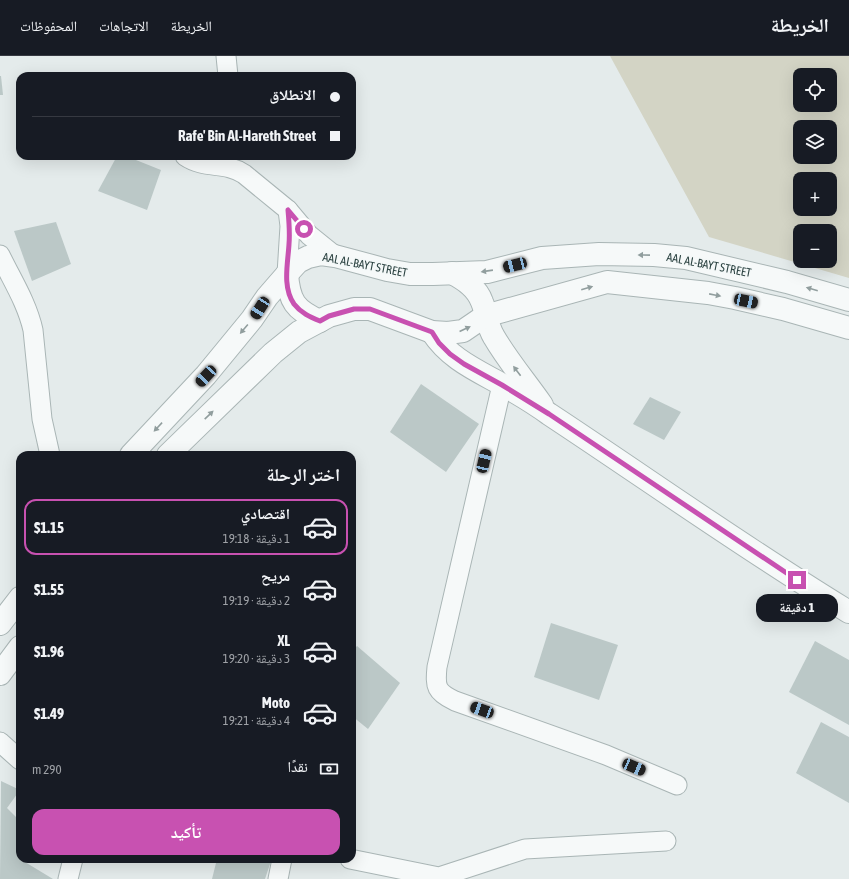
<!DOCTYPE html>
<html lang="ar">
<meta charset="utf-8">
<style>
:root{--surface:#171b24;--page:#242831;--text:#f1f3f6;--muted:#9ea1a6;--line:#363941;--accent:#c851b1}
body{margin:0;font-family:"Asap Condensed","Noto Naskh Arabic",sans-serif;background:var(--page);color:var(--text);direction:rtl;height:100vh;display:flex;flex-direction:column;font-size:15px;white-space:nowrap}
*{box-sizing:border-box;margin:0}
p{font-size:13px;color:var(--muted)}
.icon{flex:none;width:22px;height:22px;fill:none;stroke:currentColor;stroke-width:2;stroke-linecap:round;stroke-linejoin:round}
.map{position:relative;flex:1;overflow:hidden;direction:ltr}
.details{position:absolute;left:16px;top:395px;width:340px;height:412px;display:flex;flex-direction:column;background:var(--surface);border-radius:12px;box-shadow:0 4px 16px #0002;direction:rtl}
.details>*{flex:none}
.top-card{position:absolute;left:16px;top:16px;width:340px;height:88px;border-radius:12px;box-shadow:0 4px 16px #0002;direction:rtl;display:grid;align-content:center;height:88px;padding:0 16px;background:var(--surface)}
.controls{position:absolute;left:793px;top:12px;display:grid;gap:8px}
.controls a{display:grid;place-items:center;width:44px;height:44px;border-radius:8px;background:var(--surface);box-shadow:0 4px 16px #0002;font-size:20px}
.end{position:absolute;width:18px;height:18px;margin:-9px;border:5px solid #c851b1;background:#fff;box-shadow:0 0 0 2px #fff}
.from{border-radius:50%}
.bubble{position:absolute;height:28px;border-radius:12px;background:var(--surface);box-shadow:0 4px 16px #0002;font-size:13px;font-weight:800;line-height:28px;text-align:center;direction:rtl}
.car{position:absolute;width:12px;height:24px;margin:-12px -6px;border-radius:5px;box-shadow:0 0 3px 1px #0007;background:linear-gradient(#222 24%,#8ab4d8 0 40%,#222 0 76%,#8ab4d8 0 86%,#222 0)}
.top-card b{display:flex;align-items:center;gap:14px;height:38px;font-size:15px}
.top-card b+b{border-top:1px solid var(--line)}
.top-card i{width:10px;height:10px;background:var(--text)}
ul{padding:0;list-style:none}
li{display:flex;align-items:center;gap:12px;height:56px;margin:0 8px 6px;padding:0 8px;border:2px solid transparent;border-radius:12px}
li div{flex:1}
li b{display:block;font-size:15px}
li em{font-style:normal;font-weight:800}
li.on{border-color:var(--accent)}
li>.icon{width:36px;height:36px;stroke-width:1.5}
h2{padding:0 16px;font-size:18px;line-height:48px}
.pay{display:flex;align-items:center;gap:10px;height:44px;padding:0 16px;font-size:15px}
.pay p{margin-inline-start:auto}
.button{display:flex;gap:8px;margin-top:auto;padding:8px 16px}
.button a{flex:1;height:46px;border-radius:12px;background:var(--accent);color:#fff;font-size:16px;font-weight:800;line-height:46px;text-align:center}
header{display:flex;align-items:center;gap:24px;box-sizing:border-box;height:56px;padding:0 20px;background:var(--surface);border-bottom:1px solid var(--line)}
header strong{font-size:19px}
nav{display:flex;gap:22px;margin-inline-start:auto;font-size:14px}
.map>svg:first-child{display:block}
</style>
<header>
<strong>الخريطة</strong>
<nav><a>الخريطة</a><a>الاتجاهات</a><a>المحفوظات</a></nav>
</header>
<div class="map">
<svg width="849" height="823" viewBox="0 0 849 823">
<rect width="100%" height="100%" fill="#e4ebeb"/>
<!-- green -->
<path fill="#d3d4c5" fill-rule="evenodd" d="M610 0H849V222L709 181ZM800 19H830V49H800ZM800 71H830V101H800ZM800 123H830V153H800ZM800 175H830V205H800Z"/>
<!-- building -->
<g fill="#bbc8c7">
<path d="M0 20H1L3 39H0Z"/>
<path d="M117 100H126L161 114 147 154 98 135Z"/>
<path d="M56 166 71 208 32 225 14 175Z"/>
<path d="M421 328 479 368 446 416 390 376Z"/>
<path d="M650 341 681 356 664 384 633 368Z"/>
<path d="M551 567 618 589 599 644 534 621Z"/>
<path d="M815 585 849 604V669L789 636Z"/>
<path d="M357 590 400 627 368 673 352 660V595Z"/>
<path d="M821 666 849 681V747L796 717Z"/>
<path d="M1 725 20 734 7 752 20 765V803L53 823H0Z"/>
<path d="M217 803H262L271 805 265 823H212Z"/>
</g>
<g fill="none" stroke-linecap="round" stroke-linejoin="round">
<defs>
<g id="minor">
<path d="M226 0 228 20"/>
<path d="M185 100C206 114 224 105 244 118L288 154 309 179 335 200"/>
<path d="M0 199C12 224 27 247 33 274L42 363 50 399"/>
<path d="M287 218 290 170 288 154"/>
<path d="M502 329 437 611C435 631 436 636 455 645L606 699 677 729"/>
<path d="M0 686 20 704"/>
<path d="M350 803 439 821 525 793 666 785"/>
<path d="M68 823 73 803"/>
<path d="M278 823 282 803"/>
</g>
<g id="tertiary">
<path d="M452 217C465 224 477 232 482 246 487 258 487 270 494 281 508 305 526 326 542 349"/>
<path d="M287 218C289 245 295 254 320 265"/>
<path d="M432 276C449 302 474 313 501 328 517 337 534 347 549 358 649 424 747 494 849 556"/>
<path d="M131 399 206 319 252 263 267 241 287 218 298 206 308 201 321 198 335 200 387 214 410 218H433L487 216 542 202 599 198 654 199 686 202 787 226 849 244"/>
<path d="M168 399 273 297 299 276 329 260 354 253H370L432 276 448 277 463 275 485 260 607 226 708 237 735 242 783 253 849 272"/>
<path d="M0 568 20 542"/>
<path d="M0 618 20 591"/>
</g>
</defs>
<!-- minor casing -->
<use href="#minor" stroke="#a9b5b5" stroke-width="21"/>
<!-- tertiary casing -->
<use href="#tertiary" stroke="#a9b5b5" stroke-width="24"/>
<!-- minor -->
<use href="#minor" stroke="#f6f9f9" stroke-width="19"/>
<!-- tertiary -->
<use href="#tertiary" stroke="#f6f9f9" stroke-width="22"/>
</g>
<!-- one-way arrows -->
<defs><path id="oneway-solid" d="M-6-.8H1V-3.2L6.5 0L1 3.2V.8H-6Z"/></defs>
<g fill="#919e9e">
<use href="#oneway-solid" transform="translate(644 199) rotate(-179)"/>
<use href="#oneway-solid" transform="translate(487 215) rotate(172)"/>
<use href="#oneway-solid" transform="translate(587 232) rotate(-16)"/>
<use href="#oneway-solid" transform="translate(812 233) rotate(-164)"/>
<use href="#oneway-solid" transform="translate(715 239) rotate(11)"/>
<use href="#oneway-solid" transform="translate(244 273) rotate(130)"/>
<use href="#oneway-solid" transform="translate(465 273) rotate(-25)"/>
<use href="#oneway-solid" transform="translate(517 315) rotate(-127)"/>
<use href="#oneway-solid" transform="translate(209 359) rotate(-44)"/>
<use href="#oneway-solid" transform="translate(158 371) rotate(133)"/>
</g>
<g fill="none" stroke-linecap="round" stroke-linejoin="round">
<!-- route -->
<path stroke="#c851b1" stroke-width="5" d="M304 173 288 154C289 165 290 176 289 188 288 207 282 231 294 248 301 257 310 261 320 265L329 260 354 253H370L432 276 439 287 450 298 464 308 502 329 549 358 797 524"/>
</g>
<g text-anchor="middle" stroke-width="3" stroke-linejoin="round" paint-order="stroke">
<!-- street labels -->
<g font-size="12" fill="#2c4342" stroke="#f4f8f8">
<text transform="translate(365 209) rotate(11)" y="4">AAL AL-BAYT STREET</text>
<text transform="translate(709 209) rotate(11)" y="4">AAL AL-BAYT STREET</text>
</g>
</g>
</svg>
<div class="controls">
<a><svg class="icon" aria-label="locate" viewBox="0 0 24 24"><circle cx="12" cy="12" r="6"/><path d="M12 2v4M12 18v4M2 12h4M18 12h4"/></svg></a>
<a><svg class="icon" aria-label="layers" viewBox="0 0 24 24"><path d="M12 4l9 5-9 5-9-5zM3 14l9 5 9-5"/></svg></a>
<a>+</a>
<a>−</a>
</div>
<i class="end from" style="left:304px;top:173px"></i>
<i class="end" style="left:797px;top:524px"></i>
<div class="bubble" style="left:756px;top:538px;width:82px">1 دقيقة</div>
<i class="car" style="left:515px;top:209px;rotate:256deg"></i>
<i class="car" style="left:746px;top:245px;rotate:102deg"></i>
<i class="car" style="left:260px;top:252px;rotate:213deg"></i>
<i class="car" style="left:206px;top:320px;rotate:223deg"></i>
<i class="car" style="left:484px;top:405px;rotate:13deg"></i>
<i class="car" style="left:482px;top:654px;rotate:290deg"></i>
<i class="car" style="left:634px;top:711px;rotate:113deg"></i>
<div class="top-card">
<b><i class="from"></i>الانطلاق</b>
<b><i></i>Rafe' Bin Al-Hareth Street</b>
</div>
<section class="details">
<h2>اختر الرحلة</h2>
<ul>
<li class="on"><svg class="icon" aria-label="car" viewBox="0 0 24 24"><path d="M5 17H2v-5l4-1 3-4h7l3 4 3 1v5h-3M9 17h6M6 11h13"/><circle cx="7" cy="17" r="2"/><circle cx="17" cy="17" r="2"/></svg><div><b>اقتصادي</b><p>1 دقيقة · 19:18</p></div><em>$1.15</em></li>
<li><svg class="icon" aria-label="car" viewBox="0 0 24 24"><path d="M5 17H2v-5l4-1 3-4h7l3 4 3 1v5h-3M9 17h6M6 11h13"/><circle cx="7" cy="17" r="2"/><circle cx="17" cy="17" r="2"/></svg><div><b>مريح</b><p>2 دقيقة · 19:19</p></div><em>$1.55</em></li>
<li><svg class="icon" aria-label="car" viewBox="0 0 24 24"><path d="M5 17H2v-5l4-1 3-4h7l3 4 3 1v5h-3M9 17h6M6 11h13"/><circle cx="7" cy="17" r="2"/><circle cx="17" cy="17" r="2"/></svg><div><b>XL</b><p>3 دقيقة · 19:20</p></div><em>$1.96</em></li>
<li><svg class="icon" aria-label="car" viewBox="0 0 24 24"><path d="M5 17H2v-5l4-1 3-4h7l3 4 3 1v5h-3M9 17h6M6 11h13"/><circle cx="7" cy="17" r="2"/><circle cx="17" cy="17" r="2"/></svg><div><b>Moto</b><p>4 دقيقة · 19:21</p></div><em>$1.49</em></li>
</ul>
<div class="pay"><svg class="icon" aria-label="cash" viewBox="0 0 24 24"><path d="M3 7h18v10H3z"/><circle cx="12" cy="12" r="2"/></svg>نقدًا<p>290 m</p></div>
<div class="button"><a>تأكيد</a></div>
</section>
</div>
